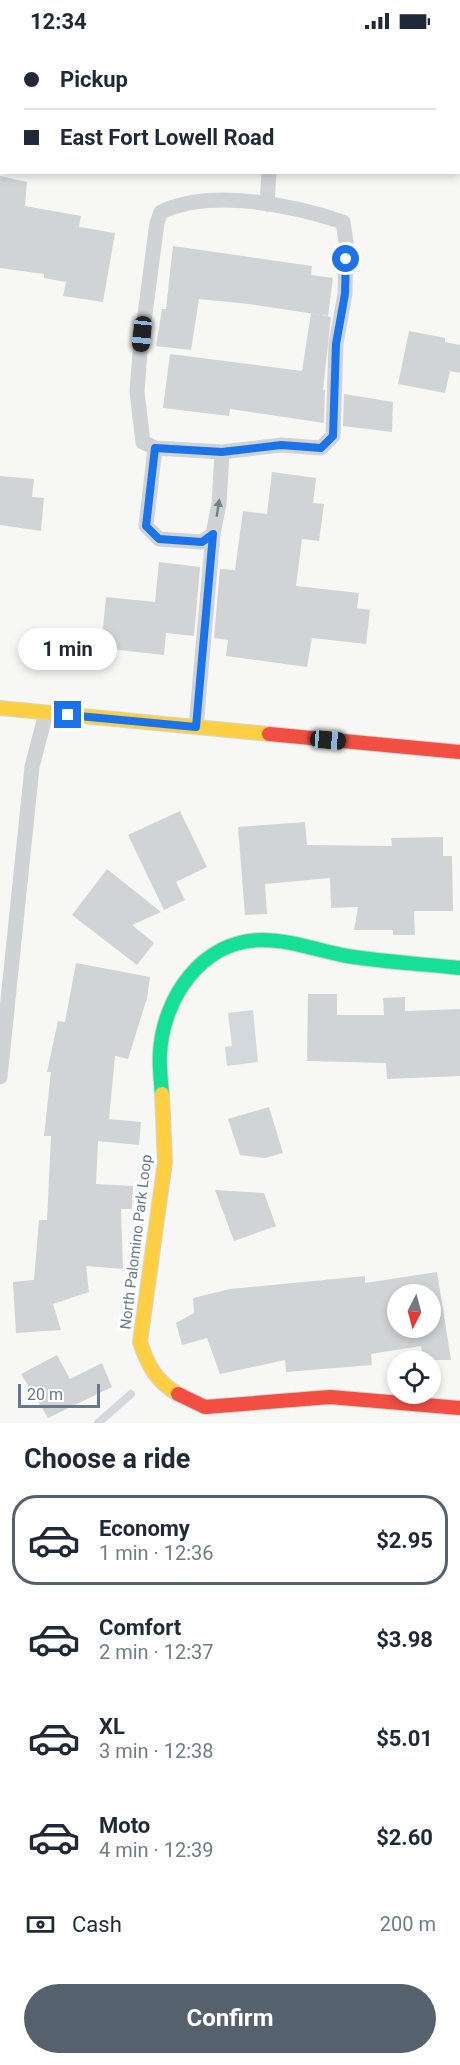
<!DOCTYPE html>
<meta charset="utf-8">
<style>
:root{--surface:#fff;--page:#f2f2f3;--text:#1f2937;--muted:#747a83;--line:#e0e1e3;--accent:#55616d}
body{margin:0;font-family:Roboto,sans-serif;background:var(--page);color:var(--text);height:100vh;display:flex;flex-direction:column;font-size:22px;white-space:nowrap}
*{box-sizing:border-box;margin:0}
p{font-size:20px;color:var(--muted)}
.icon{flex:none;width:33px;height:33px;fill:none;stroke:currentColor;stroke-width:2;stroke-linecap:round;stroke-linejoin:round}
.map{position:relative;height:1381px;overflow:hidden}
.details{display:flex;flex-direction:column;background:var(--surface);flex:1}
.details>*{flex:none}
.hud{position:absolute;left:0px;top:0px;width:460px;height:132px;box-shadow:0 3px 9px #0003;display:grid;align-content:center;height:132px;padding:0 24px;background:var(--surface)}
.needle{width:39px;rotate:186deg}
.controls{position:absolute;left:387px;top:1242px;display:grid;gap:12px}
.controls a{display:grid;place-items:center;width:54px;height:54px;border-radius:50%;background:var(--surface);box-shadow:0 3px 9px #0003;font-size:30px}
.scale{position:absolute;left:18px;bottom:15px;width:82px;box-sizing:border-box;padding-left:6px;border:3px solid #647989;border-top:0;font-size:16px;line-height:21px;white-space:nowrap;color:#647989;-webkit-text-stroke:4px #fff;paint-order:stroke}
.end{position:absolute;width:27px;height:27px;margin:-14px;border:8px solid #1a73e8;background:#fff;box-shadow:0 0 0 3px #fff}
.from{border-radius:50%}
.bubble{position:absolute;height:42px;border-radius:21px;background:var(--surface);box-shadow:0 3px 9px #0003;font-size:20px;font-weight:700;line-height:42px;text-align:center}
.car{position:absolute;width:18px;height:36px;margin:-18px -9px;border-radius:8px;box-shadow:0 0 4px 2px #0007;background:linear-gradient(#222 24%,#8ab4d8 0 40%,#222 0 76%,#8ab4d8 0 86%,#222 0)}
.hud b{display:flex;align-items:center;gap:21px;height:57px;font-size:22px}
.hud b+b{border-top:2px solid var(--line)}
.hud i{width:15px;height:15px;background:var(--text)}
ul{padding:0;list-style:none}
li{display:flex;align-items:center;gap:18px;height:90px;margin:0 12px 9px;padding:0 12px;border:3px solid transparent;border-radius:24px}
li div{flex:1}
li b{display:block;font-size:22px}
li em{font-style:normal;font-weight:700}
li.current{border-color:var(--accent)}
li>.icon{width:54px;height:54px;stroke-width:1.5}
h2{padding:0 24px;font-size:27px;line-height:72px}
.pay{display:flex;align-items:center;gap:15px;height:66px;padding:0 24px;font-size:22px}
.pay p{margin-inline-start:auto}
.cta{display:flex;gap:12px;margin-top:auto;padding:12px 24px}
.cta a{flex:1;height:69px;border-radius:36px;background:var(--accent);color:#fff;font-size:24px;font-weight:700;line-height:69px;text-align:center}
.status{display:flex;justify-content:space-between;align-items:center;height:42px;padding:0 30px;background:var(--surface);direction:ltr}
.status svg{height:16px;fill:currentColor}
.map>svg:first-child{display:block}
</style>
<div class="status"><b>12:34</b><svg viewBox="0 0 49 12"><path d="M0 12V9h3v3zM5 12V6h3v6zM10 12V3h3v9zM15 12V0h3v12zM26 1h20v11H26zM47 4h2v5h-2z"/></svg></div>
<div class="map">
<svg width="460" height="1381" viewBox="0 0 460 1381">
<rect width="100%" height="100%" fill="#f7f7f6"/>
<!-- water -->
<path fill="#d1d9dd" d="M253 968 258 1020 227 1024 225 1005 232 1004 228 971Z"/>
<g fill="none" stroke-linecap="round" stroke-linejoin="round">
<!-- stream -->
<path stroke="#d1d9dd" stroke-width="8" d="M98 1381 131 1352"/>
</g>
<!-- building -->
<g fill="#d2d3d4" fill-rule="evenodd">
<path d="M0 134 27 140 25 164 81 174 79 185 115 191 103 260 63 254 66 240 44 236V232L0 226Z"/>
<path d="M173 204 312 224 311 233 333 236 328 274 249 262 199 257 191 308 156 304 162 267H166Z"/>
<path d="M311 271 331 275 323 348H325L324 381 230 367 229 374 163 366 170 312 302 329Z"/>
<path d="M409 289 445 296V300L460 303V331L450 329 445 351 398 342Z"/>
<path d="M344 352 393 360 392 390 343 384Z"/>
<path d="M272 430 316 436 313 461 324 462 319 499 302 497 296 544 359 551 357 566 370 568 366 602 312 596 307 625 226 614 228 598 214 596 220 527 235 528 243 469 267 472Z"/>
<path d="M0 434 34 437 32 455 44 456 41 489 0 483Z"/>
<path d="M159 520 200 525 194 594 166 591 164 613 101 606 106 555 155 560Z"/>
<path d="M180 769 207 825 176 840 185 858 164 868 128 793Z"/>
<path d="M305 780 307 803 392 804 391 796 443 795V814H452L453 869H414L415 893H393V888H354L358 865 331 866 330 836 265 842 267 872 245 873 238 785Z"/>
<path d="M107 827 161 870 132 883 154 901 137 923 72 873Z"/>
<path d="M76 921 150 935 147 956 128 1017 115 1014 109 1077 141 1080 139 1103 98 1099 96 1142 133 1144 132 1167H121L123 1227 86 1224 89 1250 53 1262 61 1288 16 1291 13 1240 34 1238 39 1178H47L51 1094H44L51 1030H47L58 979 65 980Z"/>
<path d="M308 952H337V973H384L383 956 405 955V969L460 967V1034L387 1037 386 1021 307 1019Z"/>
<path d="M269 1065 283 1111 265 1116 240 1113 228 1077Z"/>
<path d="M215 1148 264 1151 276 1184 234 1199Z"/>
<path d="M437 1230 451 1318H423L421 1304 371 1312 372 1323 286 1330 285 1318 220 1332 207 1296 182 1303 176 1281 194 1271 193 1256 230 1247 365 1234V1241ZM398 1252H430V1286H398Z"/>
<path d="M57 1313 70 1337 102 1321 112 1345 48 1376 21 1332Z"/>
</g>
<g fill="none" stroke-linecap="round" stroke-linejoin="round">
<defs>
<path id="fast" d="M162 1052C161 1039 159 1025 160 1011 163 956 202 898 262 898 291 898 319 909 347 914 384 920 423 922 460 926"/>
<g id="slow">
<path d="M0 666 269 692"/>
<path d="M162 1052 165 1120 140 1300C148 1324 156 1339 178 1352"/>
</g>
<g id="jam">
<path d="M269 692 460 710"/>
<path d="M178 1352 205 1365 330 1355 460 1366"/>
</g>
</defs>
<!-- fast casing -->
<use href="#fast" stroke="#d4d5d5" stroke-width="16"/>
<!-- slow casing -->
<use href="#slow" stroke="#d4d5d5" stroke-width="16"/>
<!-- jam casing -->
<use href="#jam" stroke="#d4d5d5" stroke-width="16"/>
<!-- lane -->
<g stroke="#d1d2d3" stroke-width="15">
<path d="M140 2V0"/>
<path d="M280 2V0"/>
<path d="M0 81H2"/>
<path d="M267 162 269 130"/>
<path d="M155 406 143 400 137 350 140 310 157 181 161 170C212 146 292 163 343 180L346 200 345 252 336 302 333 394 321 406 281 403 222 410 155 406 146 484 159 497 202 500 213 492 219 462 222 410"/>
<path d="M196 685 213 492"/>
<path d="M0 1035 32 725 46 671"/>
</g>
<!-- fast -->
<use href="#fast" stroke="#16e098" stroke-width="14"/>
<!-- slow -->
<use href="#slow" stroke="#ffcf43" stroke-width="14"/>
<!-- jam -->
<use href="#jam" stroke="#f24e42" stroke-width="14"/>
</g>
<!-- one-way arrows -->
<defs><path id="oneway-solid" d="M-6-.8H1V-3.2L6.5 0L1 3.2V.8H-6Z" transform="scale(1.5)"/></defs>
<use fill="#6f8290" href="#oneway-solid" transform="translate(218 466) rotate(-81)"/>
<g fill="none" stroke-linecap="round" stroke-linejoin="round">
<!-- route -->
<path stroke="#1a73e8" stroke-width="8" d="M68 673 196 685 213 492 202 500 159 497 146 484 155 406 222 410 281 403 321 406 333 394 336 302 345 252 346 217"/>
</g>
<g text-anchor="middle" stroke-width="6" stroke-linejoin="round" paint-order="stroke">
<!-- street labels -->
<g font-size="15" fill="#647989" stroke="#fff">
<text transform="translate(136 1200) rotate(-83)" y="5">North Palomino Park Loop</text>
</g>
</g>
</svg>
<div class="controls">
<a><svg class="needle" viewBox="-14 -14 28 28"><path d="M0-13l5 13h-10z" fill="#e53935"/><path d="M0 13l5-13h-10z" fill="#747a83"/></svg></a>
<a><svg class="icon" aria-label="locate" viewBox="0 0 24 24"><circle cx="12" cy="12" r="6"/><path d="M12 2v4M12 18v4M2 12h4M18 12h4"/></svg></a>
</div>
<div class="scale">20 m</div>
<i class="end from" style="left:346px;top:217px"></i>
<i class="end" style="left:68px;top:673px"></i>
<div class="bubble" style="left:18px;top:586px;width:99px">1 min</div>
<i class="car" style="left:142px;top:292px;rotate:186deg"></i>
<i class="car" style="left:328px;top:698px;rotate:95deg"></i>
<div class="hud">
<b><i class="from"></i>Pickup</b>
<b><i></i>East Fort Lowell Road</b>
</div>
</div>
<section class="details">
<h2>Choose a ride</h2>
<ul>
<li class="current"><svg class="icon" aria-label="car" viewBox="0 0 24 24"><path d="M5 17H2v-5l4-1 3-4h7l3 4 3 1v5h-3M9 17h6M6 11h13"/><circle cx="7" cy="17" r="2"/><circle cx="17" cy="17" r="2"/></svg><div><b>Economy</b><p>1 min · 12:36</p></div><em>$2.95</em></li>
<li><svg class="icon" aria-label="car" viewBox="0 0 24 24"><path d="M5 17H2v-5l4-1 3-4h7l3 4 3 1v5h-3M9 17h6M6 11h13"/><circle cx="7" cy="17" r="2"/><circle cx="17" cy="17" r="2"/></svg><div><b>Comfort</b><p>2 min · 12:37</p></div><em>$3.98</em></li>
<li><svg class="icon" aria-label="car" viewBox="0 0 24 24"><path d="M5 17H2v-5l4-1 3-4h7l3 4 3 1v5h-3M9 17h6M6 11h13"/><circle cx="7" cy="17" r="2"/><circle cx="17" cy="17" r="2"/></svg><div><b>XL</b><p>3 min · 12:38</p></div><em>$5.01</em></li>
<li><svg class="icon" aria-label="car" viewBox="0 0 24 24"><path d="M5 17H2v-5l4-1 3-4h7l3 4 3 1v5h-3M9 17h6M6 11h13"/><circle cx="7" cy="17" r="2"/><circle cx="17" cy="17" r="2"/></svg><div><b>Moto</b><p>4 min · 12:39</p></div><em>$2.60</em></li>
</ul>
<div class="pay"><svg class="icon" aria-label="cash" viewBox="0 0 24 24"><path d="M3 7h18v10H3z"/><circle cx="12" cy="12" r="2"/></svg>Cash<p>200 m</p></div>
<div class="cta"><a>Confirm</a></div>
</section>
